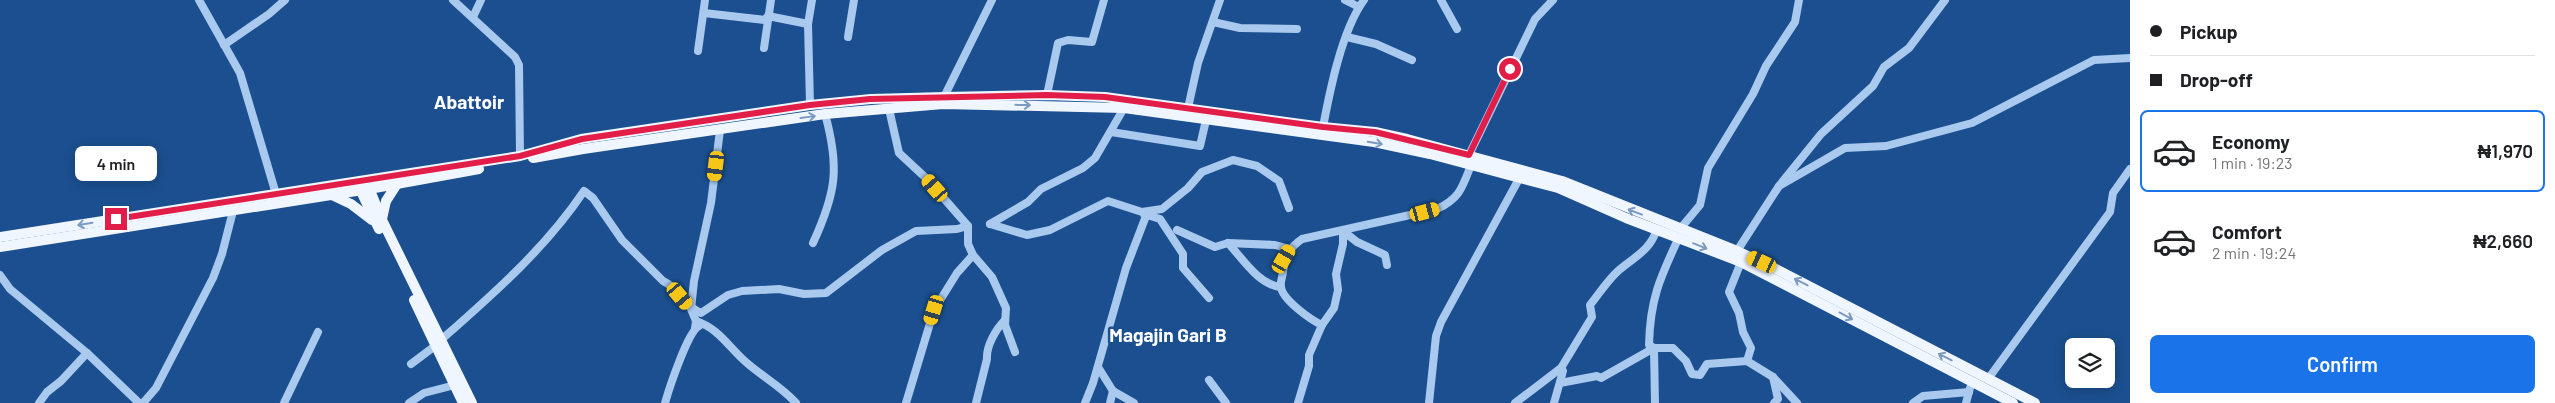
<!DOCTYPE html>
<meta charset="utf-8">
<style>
:root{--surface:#fff;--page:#f6f6f6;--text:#202124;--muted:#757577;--line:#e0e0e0;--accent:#1a73e8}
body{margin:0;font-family:Barlow,sans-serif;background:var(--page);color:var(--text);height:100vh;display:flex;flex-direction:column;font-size:19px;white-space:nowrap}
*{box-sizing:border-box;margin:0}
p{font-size:16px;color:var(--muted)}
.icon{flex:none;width:28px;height:28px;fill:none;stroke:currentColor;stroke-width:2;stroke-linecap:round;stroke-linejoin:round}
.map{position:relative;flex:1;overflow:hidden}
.sheet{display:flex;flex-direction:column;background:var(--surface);width:425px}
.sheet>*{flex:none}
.banner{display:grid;align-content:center;height:110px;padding:0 20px;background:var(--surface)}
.buttons{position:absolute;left:2065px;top:338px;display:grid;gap:10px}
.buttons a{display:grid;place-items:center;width:50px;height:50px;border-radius:8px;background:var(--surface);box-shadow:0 2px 12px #0003;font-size:25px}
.end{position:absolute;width:22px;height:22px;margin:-11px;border:6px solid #e11d48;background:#fff;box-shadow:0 0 0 2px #fff}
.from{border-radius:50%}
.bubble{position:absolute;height:35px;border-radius:8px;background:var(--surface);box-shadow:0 2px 12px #0003;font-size:16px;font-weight:600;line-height:35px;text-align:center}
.car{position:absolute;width:15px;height:30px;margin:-15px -8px;border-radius:6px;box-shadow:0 0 4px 1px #0007;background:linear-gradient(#f5c518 24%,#345 0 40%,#f5c518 0 76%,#345 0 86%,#f5c518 0)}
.banner b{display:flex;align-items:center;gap:18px;height:48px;font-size:19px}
.banner b+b{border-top:1px solid var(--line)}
.banner i{width:12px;height:12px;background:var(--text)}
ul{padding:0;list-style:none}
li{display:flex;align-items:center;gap:15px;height:82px;margin:0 10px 8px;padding:0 10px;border:2px solid transparent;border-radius:8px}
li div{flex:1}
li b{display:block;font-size:19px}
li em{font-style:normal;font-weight:600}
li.selected{border-color:var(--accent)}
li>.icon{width:45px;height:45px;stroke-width:1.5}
.action{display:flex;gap:10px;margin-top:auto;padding:10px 20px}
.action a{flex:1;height:58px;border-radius:8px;background:var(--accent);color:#fff;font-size:20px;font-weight:600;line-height:58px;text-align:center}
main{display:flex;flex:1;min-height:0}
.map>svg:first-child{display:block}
</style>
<main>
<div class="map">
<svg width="2130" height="403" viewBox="0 0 2130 403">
<rect width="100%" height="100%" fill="#1b4f8f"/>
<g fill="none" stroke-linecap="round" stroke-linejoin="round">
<!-- minor -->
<g stroke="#a9c9ee" stroke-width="8">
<path d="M199 0 240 73 276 194"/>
<path d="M453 0 515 57 519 65 520 156"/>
<path d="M1345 0 1359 7"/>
<path d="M1441 0 1457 29"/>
<path d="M704 13 765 20 768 16 808 24"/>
<path d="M473 17 481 0"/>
<path d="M1213 22 1240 28 1297 29"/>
<path d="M848 37 854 0"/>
<path d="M1347 37 1376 44 1412 60"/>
<path d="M224 45 269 14 285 0"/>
<path d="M764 48 771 0"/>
<path d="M698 51 705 0"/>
<path d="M1047 95 1058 43 1068 40 1092 42 1104 0"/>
<path d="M944 97 992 0"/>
<path d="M810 105 808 24 812 0"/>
<path d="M1188 108 1198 63 1220 0"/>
<path d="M889 109 899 153 927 179 968 226V244L973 255 992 277 1006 308 1005 325 1015 352"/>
<path d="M1323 127C1330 90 1342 30 1364 0"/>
<path d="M1111 132 1200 146 1206 120"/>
<path d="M1469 155 1535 19 1553 0"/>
<path d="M1779 186 1845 148 1886 146 1972 123 2094 60 2130 58"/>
<path d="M1144 214 1160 219 1183 254V268L1209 298"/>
<path d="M990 224 1027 235 1050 230 1108 201 1142 212 1162 209 1188 188 1202 172 1233 160 1257 166 1279 181 1289 208"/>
<path d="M990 224 1028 202 1041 189 1083 168 1095 158 1124 108"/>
<path d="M1680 229 1700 205 1708 168 1753 94 1766 66 1795 22 1799 0"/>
<path d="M1177 230 1215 247 1228 243 1275 245 1290 249"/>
<path d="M1343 231 1357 242 1385 255 1387 265"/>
<path d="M813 243C836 193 840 168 825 114"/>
<path d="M1228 243C1243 259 1258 284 1280 287"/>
<path d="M1737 251 1779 186 1821 134 1873 86 1884 67 1909 48 1945 0"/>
<path d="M1741 262 1729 292 1739 313 1743 332 1751 348 1747 361"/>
<path d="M0 275 10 289 87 353 139 403"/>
<path d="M696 321C720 329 729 348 747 363 763 377 782 387 796 403"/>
<path d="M1322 325C1311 320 1281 299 1281 286 1280 281 1283 276 1283 271 1285 256 1289 248 1302 239L1437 209C1460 198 1462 188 1471 165"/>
<path d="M695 328 696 321 691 309 694 281 711 203 720 130"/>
<path d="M441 340C493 294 545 249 584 191L593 198 622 240 663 281C679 288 684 306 701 313L728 295 742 291 779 289 804 294 826 293 882 250 916 231 957 229 968 226"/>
<path d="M411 364 435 346"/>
<path d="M1098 367 1113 391 1134 403"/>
<path d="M1773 377 1778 399 1774 403"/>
<path d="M1988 379 2110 212 2113 193 2130 169"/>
<path d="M1209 380 1226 403"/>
<path d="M1560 383 1597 376 1601 378 1654 348H1673L1686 361 1692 374 1700 375 1707 364 1747 361 1773 377 1797 403"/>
<path d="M39 403 47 392 61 381 87 353"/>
<path d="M143 403 156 388 213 278 222 254 233 211"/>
<path d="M284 403 318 332"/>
<path d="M409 403 424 393 455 385"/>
<path d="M665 403C669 389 688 331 699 326"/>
<path d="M906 403 934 310 957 273 973 255"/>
<path d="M976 403 987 359C986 346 996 329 1005 320"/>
<path d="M1085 403 1093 383 1126 268 1146 216"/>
<path d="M1110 403 1113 391"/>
<path d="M1298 403 1309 366V355L1322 325 1334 308 1338 290 1336 274 1343 244V231"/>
<path d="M1429 403 1436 336 1441 322 1520 177"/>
<path d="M1515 403 1561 368 1592 317 1590 305C1599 294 1607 281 1618 271 1634 257 1650 251 1657 229"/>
<path d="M1554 403 1563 371 1561 368"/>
<path d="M1655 403 1654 348 1649 345C1650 299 1660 278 1679 237"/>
<path d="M1913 403 1923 396 1969 392"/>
<path d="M1966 403 1970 388"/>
</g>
<!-- major -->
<g stroke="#f0f6ff" stroke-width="10">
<path d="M533 158 583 149 825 114 943 104 1124 108 1374 142 1430 154 1558 188 1626 218 1741 262 2013 403"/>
<path d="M367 183 382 220 472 403"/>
<path d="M358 185 379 229"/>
<path d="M332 195 351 204 372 220"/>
<path d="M382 219 386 201 397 184"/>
<path d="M0 237 520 156 581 139 810 105 871 99 944 97 1047 95 1105 97 1323 127 1375 132 1407 139 1562 181 1737 251 1774 268 2035 403"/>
<path d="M0 247 369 189 479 169"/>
<path d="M414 300 463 403"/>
</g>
</g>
<!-- one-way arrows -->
<defs><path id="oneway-shaft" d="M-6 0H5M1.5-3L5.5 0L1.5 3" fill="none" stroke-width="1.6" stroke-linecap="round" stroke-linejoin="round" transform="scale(1.25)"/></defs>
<g stroke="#7b9ac1">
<use href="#oneway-shaft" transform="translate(1023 105) rotate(1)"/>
<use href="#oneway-shaft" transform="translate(808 117) rotate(-8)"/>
<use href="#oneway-shaft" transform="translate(1375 143) rotate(10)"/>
<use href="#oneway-shaft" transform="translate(1635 212) rotate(-159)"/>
<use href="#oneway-shaft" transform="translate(85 224) rotate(171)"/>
<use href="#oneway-shaft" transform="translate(1700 246) rotate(22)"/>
<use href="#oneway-shaft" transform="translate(1801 282) rotate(-153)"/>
<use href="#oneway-shaft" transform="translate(1846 316) rotate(28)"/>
<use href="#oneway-shaft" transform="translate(1945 357) rotate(-153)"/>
</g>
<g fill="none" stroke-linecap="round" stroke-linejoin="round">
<!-- route -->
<path stroke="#e11d48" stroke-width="6" d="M116 219 520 156 582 139 810 105 870 99 1047 95 1105 97 1323 127 1375 132 1469 155 1510 69"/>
</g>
<g text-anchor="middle" stroke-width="5" stroke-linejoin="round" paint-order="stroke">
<!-- neighbourhood labels -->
<g font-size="19" font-weight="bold" fill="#fff" stroke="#1b4f8f">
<text x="469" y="109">Abattoir</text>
<text x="1168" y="342">Magajin Gari B</text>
</g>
</g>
</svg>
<div class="buttons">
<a><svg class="icon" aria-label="layers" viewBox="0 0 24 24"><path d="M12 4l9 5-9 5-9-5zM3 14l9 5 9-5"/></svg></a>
</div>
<i class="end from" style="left:1510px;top:69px"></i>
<i class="end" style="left:116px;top:219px"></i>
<div class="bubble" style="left:75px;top:146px;width:82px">4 min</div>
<i class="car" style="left:716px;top:166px;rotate:187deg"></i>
<i class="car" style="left:935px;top:188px;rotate:319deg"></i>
<i class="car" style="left:1425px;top:212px;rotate:75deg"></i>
<i class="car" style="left:1284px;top:259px;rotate:30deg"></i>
<i class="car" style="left:1762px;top:262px;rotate:295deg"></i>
<i class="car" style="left:680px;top:296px;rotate:140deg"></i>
<i class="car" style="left:934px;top:310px;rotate:197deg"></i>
</div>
<section class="sheet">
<div class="banner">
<b><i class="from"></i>Pickup</b>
<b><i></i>Drop-off</b>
</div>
<ul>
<li class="selected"><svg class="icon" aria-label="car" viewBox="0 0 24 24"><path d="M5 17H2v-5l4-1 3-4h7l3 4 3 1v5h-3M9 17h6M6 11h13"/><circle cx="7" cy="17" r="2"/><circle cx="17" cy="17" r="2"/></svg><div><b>Economy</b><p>1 min · 19:23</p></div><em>₦1,970</em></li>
<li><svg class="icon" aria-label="car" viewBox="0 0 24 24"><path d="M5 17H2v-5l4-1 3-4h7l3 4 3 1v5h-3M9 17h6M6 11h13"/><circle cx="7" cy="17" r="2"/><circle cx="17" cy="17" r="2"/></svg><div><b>Comfort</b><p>2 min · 19:24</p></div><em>₦2,660</em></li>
</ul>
<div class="action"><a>Confirm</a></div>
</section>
</main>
